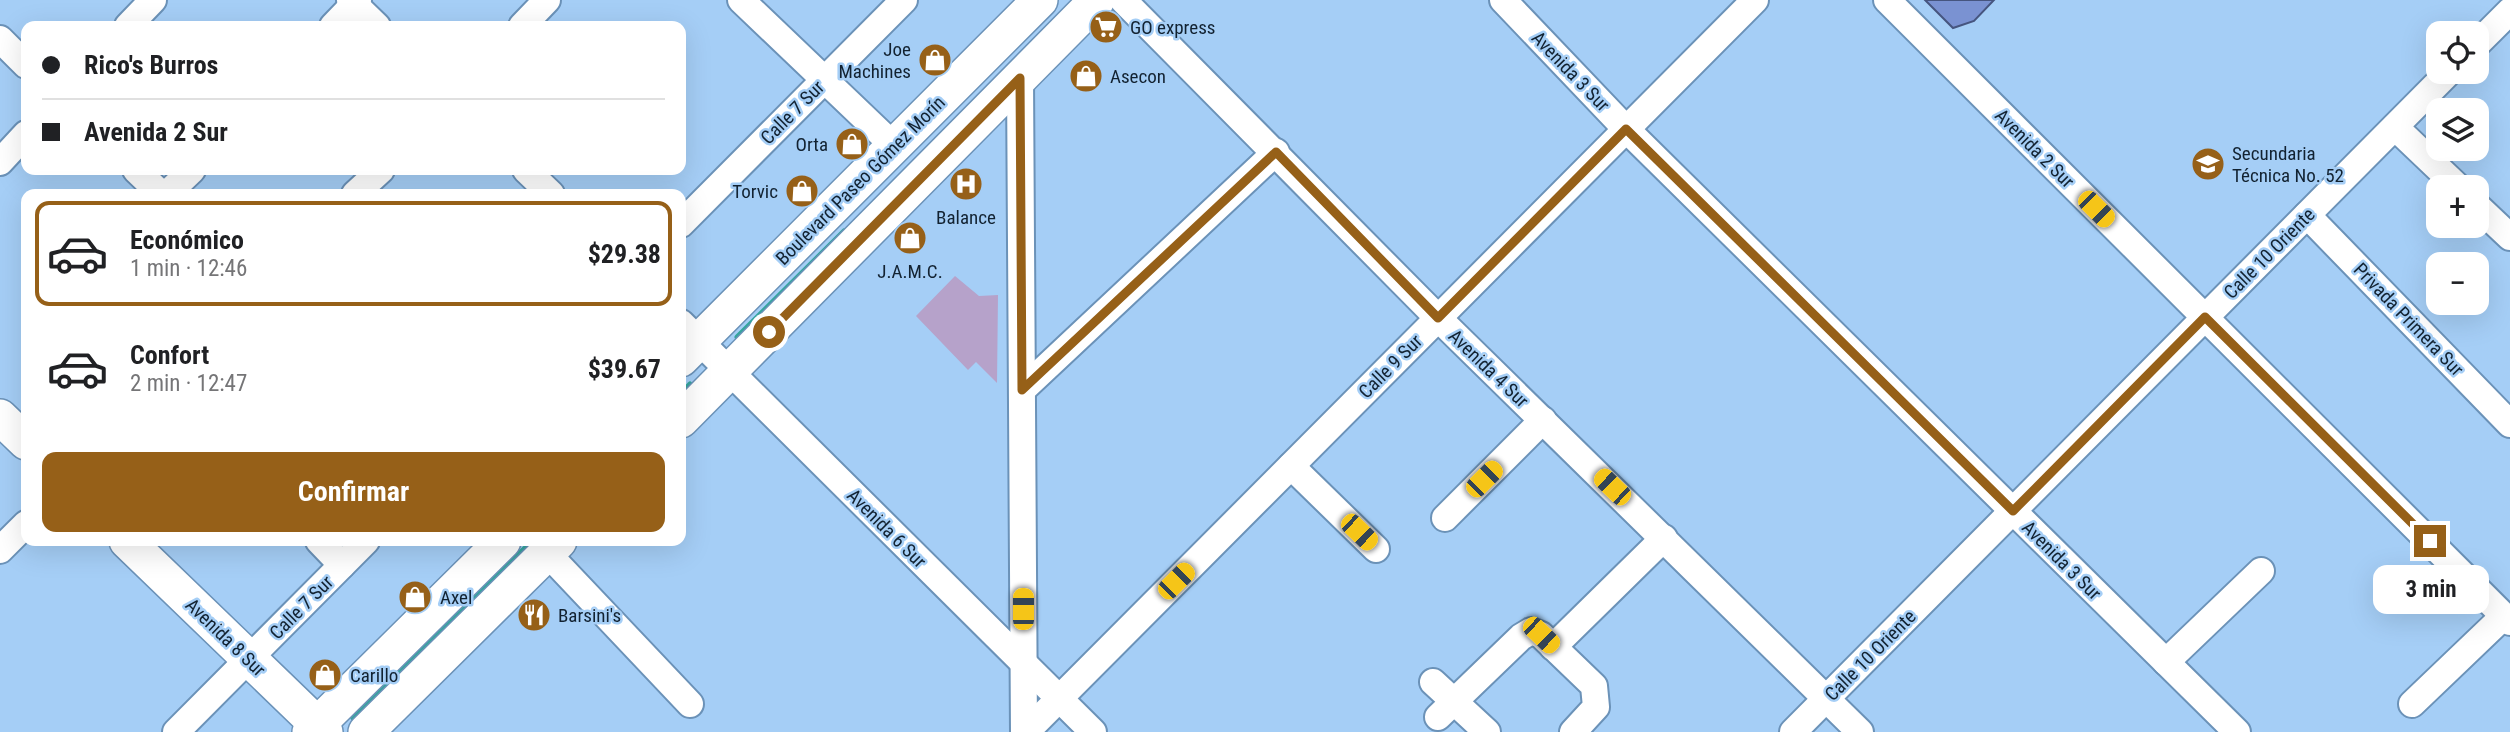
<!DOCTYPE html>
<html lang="es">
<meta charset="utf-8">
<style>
:root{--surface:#fff;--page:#f6f6f6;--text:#202124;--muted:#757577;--line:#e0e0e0;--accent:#966018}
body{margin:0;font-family:"Roboto Condensed",sans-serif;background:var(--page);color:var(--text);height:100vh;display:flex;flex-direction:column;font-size:26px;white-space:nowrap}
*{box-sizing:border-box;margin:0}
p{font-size:23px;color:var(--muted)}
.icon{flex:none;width:38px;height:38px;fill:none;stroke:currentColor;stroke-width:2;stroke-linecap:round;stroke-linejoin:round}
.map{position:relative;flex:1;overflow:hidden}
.side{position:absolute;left:21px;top:189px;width:665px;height:357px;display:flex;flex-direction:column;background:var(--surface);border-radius:14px;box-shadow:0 7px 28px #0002}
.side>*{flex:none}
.hud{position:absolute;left:21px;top:21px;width:665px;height:154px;border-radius:14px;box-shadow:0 7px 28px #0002;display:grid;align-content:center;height:154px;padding:0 21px;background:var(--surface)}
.buttons{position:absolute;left:2426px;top:21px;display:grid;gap:14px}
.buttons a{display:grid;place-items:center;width:63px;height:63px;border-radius:14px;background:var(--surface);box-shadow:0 7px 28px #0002;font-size:35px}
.end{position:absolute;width:32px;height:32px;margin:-16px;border:9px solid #966018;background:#fff;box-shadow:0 0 0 4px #fff}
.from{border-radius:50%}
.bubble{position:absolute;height:49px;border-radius:14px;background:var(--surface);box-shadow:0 7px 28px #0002;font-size:23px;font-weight:700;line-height:49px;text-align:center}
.car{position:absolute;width:21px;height:42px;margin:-21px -10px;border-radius:9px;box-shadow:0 0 5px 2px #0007;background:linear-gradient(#f5c518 24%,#345 0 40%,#f5c518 0 76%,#345 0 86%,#f5c518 0)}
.hud b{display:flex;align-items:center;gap:24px;height:66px;font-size:26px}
.hud b+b{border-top:2px solid var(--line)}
.hud i{width:18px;height:18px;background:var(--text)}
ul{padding:12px 0 0;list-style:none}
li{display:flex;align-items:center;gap:21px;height:105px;margin:0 14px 10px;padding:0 7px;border:4px solid transparent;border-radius:14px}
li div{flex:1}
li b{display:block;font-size:26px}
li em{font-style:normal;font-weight:700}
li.active{border-color:var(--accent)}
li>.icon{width:63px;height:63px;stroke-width:1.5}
.action{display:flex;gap:14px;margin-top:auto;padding:14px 21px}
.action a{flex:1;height:80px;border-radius:14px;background:var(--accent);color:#fff;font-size:28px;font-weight:700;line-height:80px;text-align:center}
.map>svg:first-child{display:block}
</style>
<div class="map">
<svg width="2510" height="732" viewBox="0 0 2510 732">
<rect width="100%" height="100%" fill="#a5cef6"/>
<!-- green -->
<path fill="#b6a2ca" d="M955 276 979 296 998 295 997 383 976 362 968 370 916 316Z"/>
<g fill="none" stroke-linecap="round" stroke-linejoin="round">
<!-- stream -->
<g stroke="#34a59d" stroke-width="5">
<path d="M737 337 844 231"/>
<path d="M681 393 690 384"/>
<path d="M353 718 532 541"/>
</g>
</g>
<!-- building -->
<path fill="#7a92d2" stroke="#46557f" stroke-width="2" d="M1925 0H1994L1974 21 1953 28Z"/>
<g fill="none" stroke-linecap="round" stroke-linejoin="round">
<defs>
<g id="minor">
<path d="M350 0 377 26"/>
<path d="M741 0 894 146"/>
<path d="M1123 0 1438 318 1860 732"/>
<path d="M1503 0 1626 129 2237 732"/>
<path d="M1887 0 2510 622"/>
<path d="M128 26 153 0"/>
<path d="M333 26 358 0"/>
<path d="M522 26 547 0"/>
<path d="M0 39 26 65"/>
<path d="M2476 45 2510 11"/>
<path d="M1020 78 1024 732"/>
<path d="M2395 127 2458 187"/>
<path d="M0 162 26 134"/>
<path d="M136 170 161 194"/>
<path d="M526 170 551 194"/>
<path d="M167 194 192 170"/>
<path d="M355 194 381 170"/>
<path d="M2476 205 2510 237"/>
<path d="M2307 215 2510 424"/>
<path d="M681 224 904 0"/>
<path d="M681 323 1093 732"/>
<path d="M1022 390 1276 152"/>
<path d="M1291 466 1376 549"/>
<path d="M1445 518 1543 420"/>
<path d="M319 541 342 565"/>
<path d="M0 550 26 524"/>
<path d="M547 553 690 704"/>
<path d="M1553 647 1664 538"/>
<path d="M2166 662 2261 571"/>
<path d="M1433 682 1487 732"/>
<path d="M2412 704 2504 616"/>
<path d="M1438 717 1521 637 1531 631 1541 635 1594 686 1596 707 1573 732"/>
<path d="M176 732 366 541"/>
<path d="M1026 732 1755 0"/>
<path d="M1793 732 2449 72"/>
</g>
<g id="major">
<path d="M681 359 1040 0"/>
<path d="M0 417 26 442"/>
<path d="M681 420 1097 0"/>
<path d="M127 541 325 732"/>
<path d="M310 732 503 541"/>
<path d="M366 732 559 541"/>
</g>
</defs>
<!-- minor casing -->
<use href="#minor" stroke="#6b92b8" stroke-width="30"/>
<!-- major casing -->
<use href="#major" stroke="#6b92b8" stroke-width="38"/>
<!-- minor -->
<use href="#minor" stroke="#fff" stroke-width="26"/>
<!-- major -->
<use href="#major" stroke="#fff" stroke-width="35"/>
</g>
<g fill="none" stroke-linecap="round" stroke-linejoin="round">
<!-- route -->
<path stroke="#966018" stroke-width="9" d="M769 332 1020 78 1022 390 1276 152 1438 318 1626 129 2013 511 2205 317 2430 541"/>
</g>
<!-- icons -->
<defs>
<symbol id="supermarket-disc" viewBox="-11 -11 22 22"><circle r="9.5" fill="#966018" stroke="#a5cef6"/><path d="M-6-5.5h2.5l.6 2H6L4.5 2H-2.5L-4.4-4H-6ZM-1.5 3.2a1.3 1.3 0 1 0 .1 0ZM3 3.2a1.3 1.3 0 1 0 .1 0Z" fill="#fff"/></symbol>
<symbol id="shop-disc" viewBox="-11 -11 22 22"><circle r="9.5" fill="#966018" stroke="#a5cef6"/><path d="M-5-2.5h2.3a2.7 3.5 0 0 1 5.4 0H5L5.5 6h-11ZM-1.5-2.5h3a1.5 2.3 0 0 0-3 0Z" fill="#fff"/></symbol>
<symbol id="school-disc" viewBox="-11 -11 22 22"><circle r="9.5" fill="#966018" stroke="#a5cef6"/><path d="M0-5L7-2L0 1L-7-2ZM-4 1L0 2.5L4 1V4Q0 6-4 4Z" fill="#fff"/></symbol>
<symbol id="hospital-disc" viewBox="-11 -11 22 22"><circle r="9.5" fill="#966018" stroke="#a5cef6"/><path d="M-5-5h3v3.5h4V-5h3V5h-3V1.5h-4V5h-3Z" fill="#fff"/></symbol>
<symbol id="restaurant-disc" viewBox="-11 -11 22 22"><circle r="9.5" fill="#966018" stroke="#a5cef6"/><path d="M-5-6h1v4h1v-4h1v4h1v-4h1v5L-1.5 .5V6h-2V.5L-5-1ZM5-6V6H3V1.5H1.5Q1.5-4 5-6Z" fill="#fff"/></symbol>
</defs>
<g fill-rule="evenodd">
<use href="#supermarket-disc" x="1087" y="8" width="38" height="38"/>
<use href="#shop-disc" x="916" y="41" width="38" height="38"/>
<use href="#shop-disc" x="1067" y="57" width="38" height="38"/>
<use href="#shop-disc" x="833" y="125" width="38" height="38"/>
<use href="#school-disc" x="2189" y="145" width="38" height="38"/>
<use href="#hospital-disc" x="947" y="165" width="38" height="38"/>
<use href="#shop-disc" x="783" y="172" width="38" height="38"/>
<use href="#shop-disc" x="891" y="219" width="38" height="38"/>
<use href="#shop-disc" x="396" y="578" width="38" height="38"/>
<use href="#restaurant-disc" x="515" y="596" width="38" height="38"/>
<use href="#shop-disc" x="306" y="656" width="38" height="38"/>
</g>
<g text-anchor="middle" stroke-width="5" stroke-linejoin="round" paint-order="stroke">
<!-- poi labels -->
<g font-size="19" fill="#122231" stroke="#a5cef6" text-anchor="start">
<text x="1130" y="34">GO express</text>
<text x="911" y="56" text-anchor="end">Joe<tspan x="911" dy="22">Machines</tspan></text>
<text x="1110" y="83">Asecon</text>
<text x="828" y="151" text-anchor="end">Orta</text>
<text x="2232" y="160">Secundaria<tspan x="2232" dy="22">Técnica No. 52</tspan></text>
<text x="778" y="198" text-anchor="end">Torvic</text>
<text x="966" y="224" text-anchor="middle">Balance</text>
<text x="910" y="278" text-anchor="middle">J.A.M.C.</text>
<text x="440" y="604">Axel</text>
<text x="558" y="622">Barsini's</text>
<text x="350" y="682">Carillo</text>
</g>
<!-- street labels -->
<g font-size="19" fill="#122231" stroke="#a5cef6">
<text transform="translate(1571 71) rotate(46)" y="7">Avenida 3 Sur</text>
<text transform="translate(792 112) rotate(-45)" y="7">Calle 7 Sur</text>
<text transform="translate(2035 148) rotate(45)" y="7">Avenida 2 Sur</text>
<text transform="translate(860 180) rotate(-45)" y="7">Boulevard Paseo Gómez Morín</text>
<text transform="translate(2269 253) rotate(-45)" y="7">Calle 10 Oriente</text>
<text transform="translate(2409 319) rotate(46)" y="7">Privada Primera Sur</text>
<text transform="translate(1390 366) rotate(-45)" y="7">Calle 9 Sur</text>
<text transform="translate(1489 368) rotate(44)" y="7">Avenida 4 Sur</text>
<text transform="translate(887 528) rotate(45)" y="7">Avenida 6 Sur</text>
<text transform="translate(2062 560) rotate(45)" y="7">Avenida 3 Sur</text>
<text transform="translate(301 607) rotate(-45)" y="7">Calle 7 Sur</text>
<text transform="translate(226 637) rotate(44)" y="7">Avenida 8 Sur</text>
<text transform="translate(1870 655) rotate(-45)" y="7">Calle 10 Oriente</text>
</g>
</g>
</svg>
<div class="buttons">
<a><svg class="icon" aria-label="locate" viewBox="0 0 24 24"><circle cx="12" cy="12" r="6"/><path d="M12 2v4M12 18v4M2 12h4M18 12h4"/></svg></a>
<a><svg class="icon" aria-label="layers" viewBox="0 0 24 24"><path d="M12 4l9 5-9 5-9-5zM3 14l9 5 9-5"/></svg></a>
<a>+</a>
<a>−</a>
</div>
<i class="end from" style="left:769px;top:332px"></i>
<i class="end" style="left:2430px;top:541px"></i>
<div class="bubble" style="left:2373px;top:565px;width:116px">3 min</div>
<i class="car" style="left:2096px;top:209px;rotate:135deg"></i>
<i class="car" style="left:1484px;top:479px;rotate:45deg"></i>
<i class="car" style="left:1612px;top:487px;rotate:314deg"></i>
<i class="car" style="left:1359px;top:532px;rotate:134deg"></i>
<i class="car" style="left:1176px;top:581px;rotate:45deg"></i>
<i class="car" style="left:1023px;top:609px;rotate:0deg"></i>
<i class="car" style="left:1541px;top:635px;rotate:134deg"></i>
<div class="hud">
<b><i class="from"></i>Rico's Burros</b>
<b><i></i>Avenida 2 Sur</b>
</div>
<section class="side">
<ul>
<li class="active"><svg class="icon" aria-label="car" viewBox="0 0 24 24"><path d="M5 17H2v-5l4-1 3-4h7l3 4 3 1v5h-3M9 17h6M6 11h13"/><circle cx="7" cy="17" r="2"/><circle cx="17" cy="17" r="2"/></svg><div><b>Económico</b><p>1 min · 12:46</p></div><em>$29.38</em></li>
<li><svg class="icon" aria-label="car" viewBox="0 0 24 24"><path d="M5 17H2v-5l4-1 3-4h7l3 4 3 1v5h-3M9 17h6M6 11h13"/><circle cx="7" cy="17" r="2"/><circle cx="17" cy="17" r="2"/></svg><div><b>Confort</b><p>2 min · 12:47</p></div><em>$39.67</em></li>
</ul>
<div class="action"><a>Confirmar</a></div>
</section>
</div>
